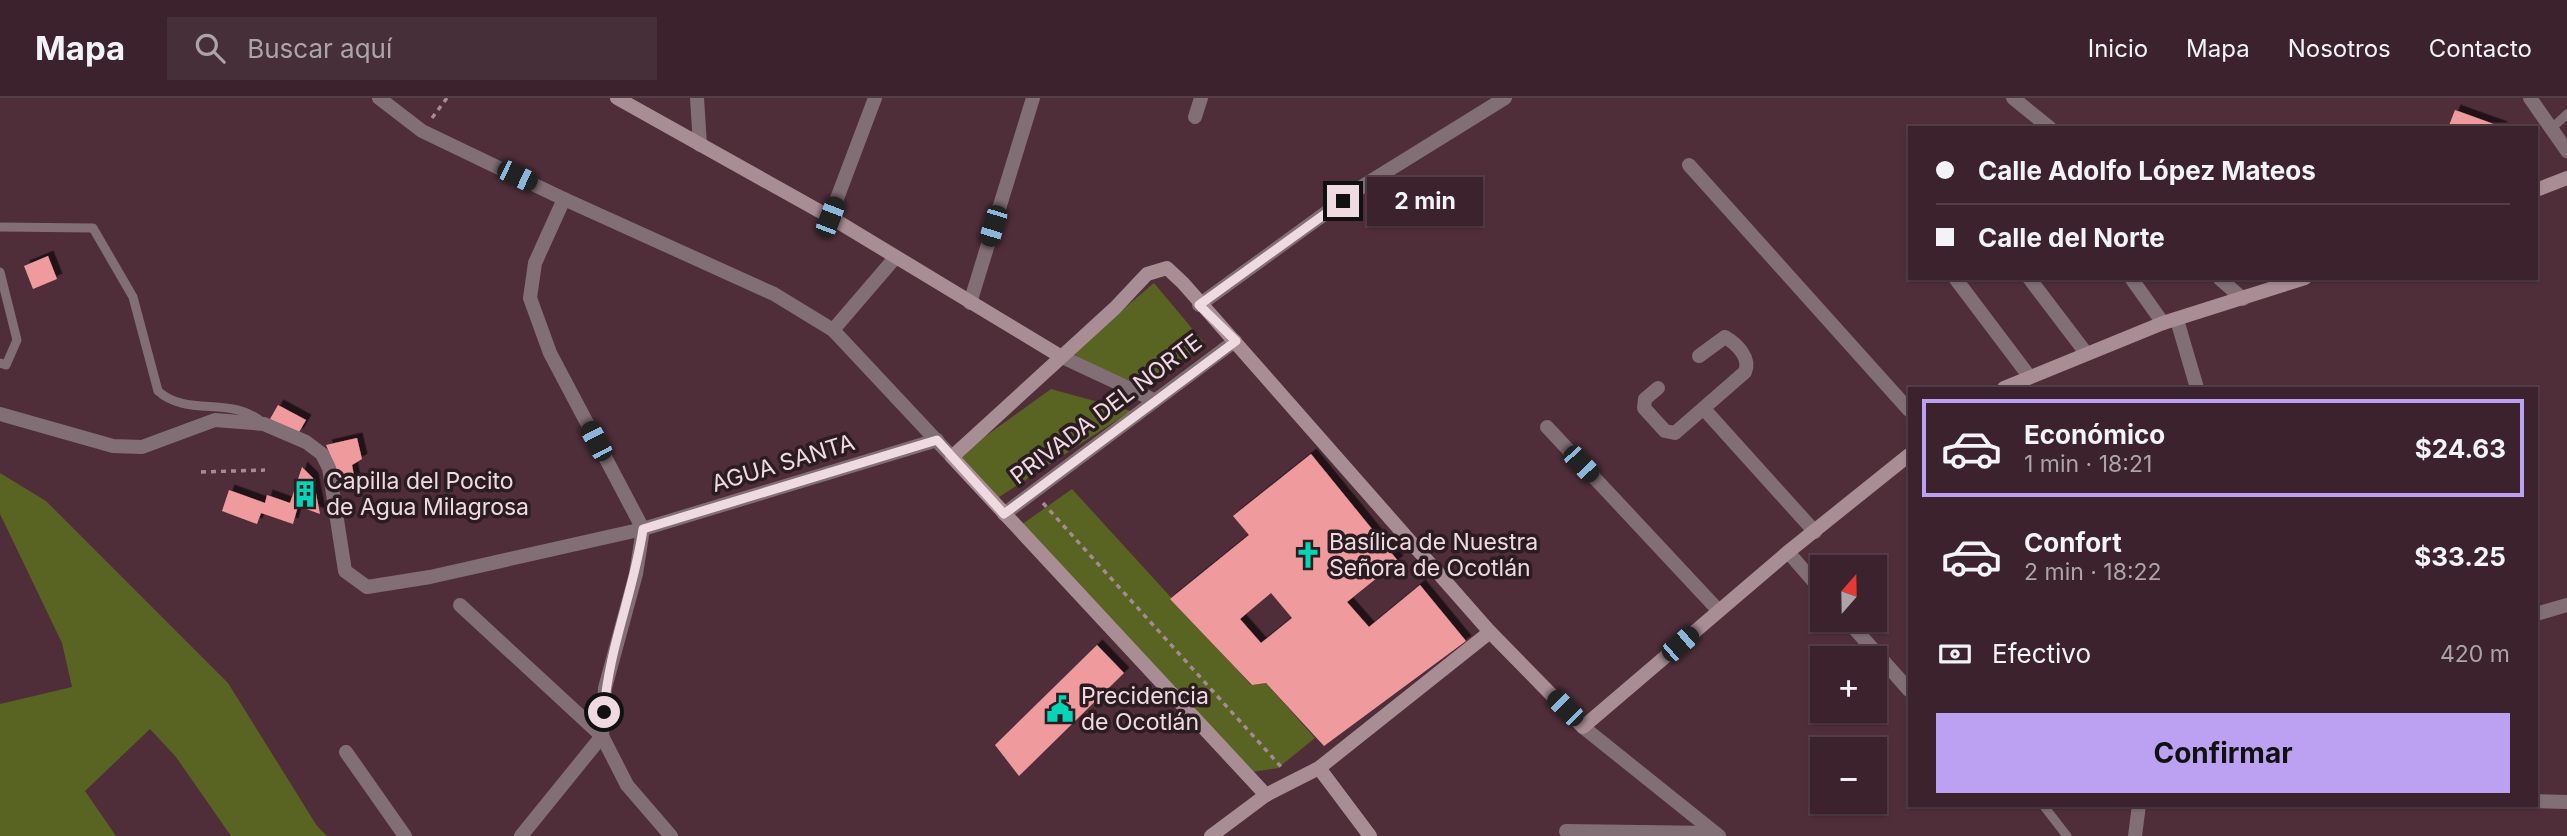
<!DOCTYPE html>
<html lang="es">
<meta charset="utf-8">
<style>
:root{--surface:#3b222c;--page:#462f38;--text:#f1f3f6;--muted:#aca4a9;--line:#543f48;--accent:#bca0f2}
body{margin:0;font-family:Inter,sans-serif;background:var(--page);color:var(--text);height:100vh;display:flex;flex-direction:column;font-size:26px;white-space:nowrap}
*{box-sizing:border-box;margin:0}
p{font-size:23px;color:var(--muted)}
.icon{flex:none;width:38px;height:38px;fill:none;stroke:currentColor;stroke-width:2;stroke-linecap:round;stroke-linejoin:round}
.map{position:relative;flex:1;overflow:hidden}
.drawer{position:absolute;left:1908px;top:289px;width:630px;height:420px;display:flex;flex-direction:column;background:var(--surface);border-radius:0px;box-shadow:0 2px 5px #0004,0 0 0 2px var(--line)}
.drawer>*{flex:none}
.guide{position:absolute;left:1908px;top:28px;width:630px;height:154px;border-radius:0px;box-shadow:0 2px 5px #0004,0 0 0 2px var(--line);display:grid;align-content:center;height:154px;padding:0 28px;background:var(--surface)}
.needle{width:46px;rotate:20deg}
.buttons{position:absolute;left:1810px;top:457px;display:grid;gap:14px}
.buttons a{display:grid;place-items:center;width:77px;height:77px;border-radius:0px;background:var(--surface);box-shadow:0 2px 5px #0004,0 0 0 2px var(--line);font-size:35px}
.end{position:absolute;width:32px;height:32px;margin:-16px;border:9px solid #f0dae1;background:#111;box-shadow:0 0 0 4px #111}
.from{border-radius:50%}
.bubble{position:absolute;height:49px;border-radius:0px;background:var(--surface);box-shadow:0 2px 5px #0004,0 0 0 2px var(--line);font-size:23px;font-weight:700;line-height:49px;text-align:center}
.car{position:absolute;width:21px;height:42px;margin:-21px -10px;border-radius:9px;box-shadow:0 0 5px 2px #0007;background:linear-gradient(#222 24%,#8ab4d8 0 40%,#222 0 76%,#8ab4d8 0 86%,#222 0)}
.guide b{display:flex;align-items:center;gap:24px;height:66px;font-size:26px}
.guide b+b{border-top:2px solid var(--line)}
.guide i{width:18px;height:18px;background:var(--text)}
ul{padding:12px 0 0;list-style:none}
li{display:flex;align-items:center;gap:21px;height:98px;margin:0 14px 10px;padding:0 14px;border:4px solid transparent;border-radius:0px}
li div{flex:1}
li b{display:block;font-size:26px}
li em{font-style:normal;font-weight:700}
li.current{border-color:var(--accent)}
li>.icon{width:63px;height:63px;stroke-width:1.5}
.pay{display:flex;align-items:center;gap:18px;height:77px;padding:0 28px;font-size:26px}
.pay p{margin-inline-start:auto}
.primary-button{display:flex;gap:14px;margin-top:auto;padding:14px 28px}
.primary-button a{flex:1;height:80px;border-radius:0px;background:var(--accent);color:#111;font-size:28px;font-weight:700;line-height:80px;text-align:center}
header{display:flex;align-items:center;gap:42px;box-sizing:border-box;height:98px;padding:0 35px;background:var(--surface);border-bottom:2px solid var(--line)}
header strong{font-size:33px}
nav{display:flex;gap:38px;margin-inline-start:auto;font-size:24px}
.search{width:490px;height:63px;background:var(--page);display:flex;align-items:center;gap:18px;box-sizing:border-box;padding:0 24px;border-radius:0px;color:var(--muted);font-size:26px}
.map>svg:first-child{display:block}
</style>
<header>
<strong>Mapa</strong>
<div class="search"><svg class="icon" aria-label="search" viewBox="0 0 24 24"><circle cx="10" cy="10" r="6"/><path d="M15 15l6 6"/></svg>Buscar aquí</div>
<nav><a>Inicio</a><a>Mapa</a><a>Nosotros</a><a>Contacto</a></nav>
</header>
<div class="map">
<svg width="2567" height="738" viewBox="0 0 2567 738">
<defs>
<filter id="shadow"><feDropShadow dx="5.5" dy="-5.5" stdDeviation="0" flood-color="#0009"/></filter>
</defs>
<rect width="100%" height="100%" fill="#4f2e3a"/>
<!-- green -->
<g fill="#596322">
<path d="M1154 185 1205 246 1144 289 1080 262 1073 254Z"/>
<path d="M1051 291 1131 313 996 401 955 360Z"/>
<path d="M0 375 46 403 228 585 317 728 327 738H231L176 659 150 631 85 693 116 738H0V606L72 589 62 545 0 416Z"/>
<path d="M1072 391 1251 587 1266 585 1315 640 1278 670 1252 674 1021 427Z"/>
</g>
<!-- building -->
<g fill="#ef9b9e" fill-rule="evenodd" filter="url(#shadow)">
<path d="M2455 12 2502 29V30H2448Z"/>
<path d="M48 158 57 181 33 191 24 168Z"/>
<path d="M278 307 306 322 298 336 270 321Z"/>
<path d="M357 340 362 361 352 367 356 388 336 392 333 364 326 347Z"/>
<path d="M1311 356 1398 463 1347 504 1369 529 1420 487 1466 543 1324 648 1266 585 1252 587 1170 501 1249 437 1233 418ZM1271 495 1292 520 1261 545 1240 521Z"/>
<path d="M302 369 313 380 320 416 298 408 293 426 261 415 257 426 222 413 229 392 265 405 267 397 290 405Z"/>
<path d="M1097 547 1124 575 1019 678 995 647Z"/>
</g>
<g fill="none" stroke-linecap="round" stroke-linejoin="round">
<!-- path -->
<g stroke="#a58a94" stroke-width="3.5" stroke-dasharray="5 5" stroke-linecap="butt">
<path d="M432 20 447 0"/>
<path d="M201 374 265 372"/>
<path d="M1043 405 1284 672"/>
</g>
<!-- lane -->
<g stroke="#816f75" stroke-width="9">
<path d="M2551 31 2567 16"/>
<path d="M0 129 93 130 133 199 158 293C188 320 232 297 263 325"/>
<path d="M0 174 17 242 6 267 0 265"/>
<path d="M2043 707 2067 738"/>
</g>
<!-- street -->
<g stroke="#816f75" stroke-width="14">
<path d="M379 0 422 33 564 101 774 196 833 232 952 359"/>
<path d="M697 0 700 47"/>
<path d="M2013 0 2050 30"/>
<path d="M2530 0 2567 53"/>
<path d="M1195 19 1201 0"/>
<path d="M1689 67 1909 312"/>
<path d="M564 101 535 165 530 200 550 255 643 431 636 476 605 590 602 638 627 687 671 738"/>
<path d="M830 119 875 0"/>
<path d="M1955 180 2029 278"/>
<path d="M2029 180 2086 255"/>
<path d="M2131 180 2163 225"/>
<path d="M2219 180 2243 201"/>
<path d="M970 205 1033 0"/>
<path d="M1199 207 1363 88 1505 0"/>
<path d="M2177 222 2197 290"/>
<path d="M833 232 894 161"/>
<path d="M1060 258 1154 302"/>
<path d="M1658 290 1645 301 1644 310 1665 333 1675 335 1745 274C1751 260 1737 246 1725 239L1699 258"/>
<path d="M1704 311 1815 434"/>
<path d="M0 316 113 348 142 349 215 322 264 326 306 344 322 356 329 370 345 473 367 489 430 479 643 431 937 342"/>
<path d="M1547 329 1719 513"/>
<path d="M1004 416 1235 243"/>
<path d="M1788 454 1822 493"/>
<path d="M460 507 602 638 521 738"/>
<path d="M2536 516 2567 507"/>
<path d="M1847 522 1909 592"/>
<path d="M1583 629 1719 738"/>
<path d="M346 654 405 738"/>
<path d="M2536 703 2567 704"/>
<path d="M1566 733 1714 735"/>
<path d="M2135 738 2139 707"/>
</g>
<!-- secondary -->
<g stroke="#a88d95" stroke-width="14">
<path d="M617 0 830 119 1060 258"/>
<path d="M2536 92 2567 80"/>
<path d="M2004 290 2163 225 2305 180"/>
<path d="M1319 670 1370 738"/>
<path d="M1266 697 952 359 1115 210 1147 176 1167 170 1183 185 1490 534 1583 629 1788 454 1909 357"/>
<path d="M1211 738 1266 697 1319 670 1490 534"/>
</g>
</g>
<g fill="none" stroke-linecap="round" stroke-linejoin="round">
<!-- route -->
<path stroke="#f0dae1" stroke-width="9" d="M604 614C608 552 634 493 643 431L937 342 1004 416 1236 243 1199 207 1343 103"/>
</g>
<!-- icons -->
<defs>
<symbol id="building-bare" viewBox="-9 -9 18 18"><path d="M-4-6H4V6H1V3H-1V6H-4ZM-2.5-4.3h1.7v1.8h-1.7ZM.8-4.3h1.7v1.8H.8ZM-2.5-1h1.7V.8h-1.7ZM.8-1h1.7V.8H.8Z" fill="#03d5b6" stroke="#2b1c21" stroke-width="2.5" paint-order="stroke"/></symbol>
<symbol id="church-bare" viewBox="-9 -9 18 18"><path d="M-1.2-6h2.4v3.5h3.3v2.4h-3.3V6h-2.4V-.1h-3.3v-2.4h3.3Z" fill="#03d5b6" stroke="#2b1c21" stroke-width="2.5" paint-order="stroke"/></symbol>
<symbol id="civic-bare" viewBox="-9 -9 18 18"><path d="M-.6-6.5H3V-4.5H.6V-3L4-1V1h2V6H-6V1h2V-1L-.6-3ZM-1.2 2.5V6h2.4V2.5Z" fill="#03d5b6" stroke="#2b1c21" stroke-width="2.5" paint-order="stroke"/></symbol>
</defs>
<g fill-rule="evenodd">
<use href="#building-bare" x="286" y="377" width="38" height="38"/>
<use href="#church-bare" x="1289" y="438" width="38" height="38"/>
<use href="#civic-bare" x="1041" y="592" width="38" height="38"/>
</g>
<g text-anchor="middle" stroke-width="7" stroke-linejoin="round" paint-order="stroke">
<!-- street labels -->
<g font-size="23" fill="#f0dae1" stroke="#2b1c21">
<text transform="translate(1106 311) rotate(-37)" y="8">PRIVADA DEL NORTE</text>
<text transform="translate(783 365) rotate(-17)" y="8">AGUA SANTA</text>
</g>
<!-- poi labels -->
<g font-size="23" fill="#f0dae1" stroke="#2b1c21" text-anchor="start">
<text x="326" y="391">Capilla del Pocito<tspan x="326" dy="26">de Agua Milagrosa</tspan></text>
<text x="1329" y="452">Basílica de Nuestra<tspan x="1329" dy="26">Señora de Ocotlán</tspan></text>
<text x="1081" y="606">Precidencia<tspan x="1081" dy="26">de Ocotlán</tspan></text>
</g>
</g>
</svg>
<div class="buttons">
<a><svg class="needle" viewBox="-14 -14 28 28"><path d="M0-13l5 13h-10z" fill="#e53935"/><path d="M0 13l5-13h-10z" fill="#aca4a9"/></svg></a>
<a>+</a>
<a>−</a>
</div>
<i class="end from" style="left:604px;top:614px"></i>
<i class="end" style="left:1343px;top:103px"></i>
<div class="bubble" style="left:1367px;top:79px;width:116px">2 min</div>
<i class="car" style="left:517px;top:78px;rotate:116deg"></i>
<i class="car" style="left:830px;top:119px;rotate:21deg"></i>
<i class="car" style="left:993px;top:128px;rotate:197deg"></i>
<i class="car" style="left:596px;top:343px;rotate:332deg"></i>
<i class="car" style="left:1581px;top:366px;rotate:137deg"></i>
<i class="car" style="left:1680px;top:546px;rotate:49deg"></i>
<i class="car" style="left:1565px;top:610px;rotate:315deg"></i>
<div class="guide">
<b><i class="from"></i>Calle Adolfo López Mateos</b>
<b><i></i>Calle del Norte</b>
</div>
<section class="drawer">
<ul>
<li class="current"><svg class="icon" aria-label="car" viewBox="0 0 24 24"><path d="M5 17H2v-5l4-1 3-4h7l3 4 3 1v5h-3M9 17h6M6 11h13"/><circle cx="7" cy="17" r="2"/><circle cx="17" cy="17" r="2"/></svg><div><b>Económico</b><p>1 min · 18:21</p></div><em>$24.63</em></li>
<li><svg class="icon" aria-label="car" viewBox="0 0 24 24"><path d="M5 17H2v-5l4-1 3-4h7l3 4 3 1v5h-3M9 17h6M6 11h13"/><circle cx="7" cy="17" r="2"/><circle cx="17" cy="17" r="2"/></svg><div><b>Confort</b><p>2 min · 18:22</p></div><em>$33.25</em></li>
</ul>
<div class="pay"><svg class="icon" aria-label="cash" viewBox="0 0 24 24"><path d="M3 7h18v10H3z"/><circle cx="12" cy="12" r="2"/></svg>Efectivo<p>420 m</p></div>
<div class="primary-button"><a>Confirmar</a></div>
</section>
</div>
